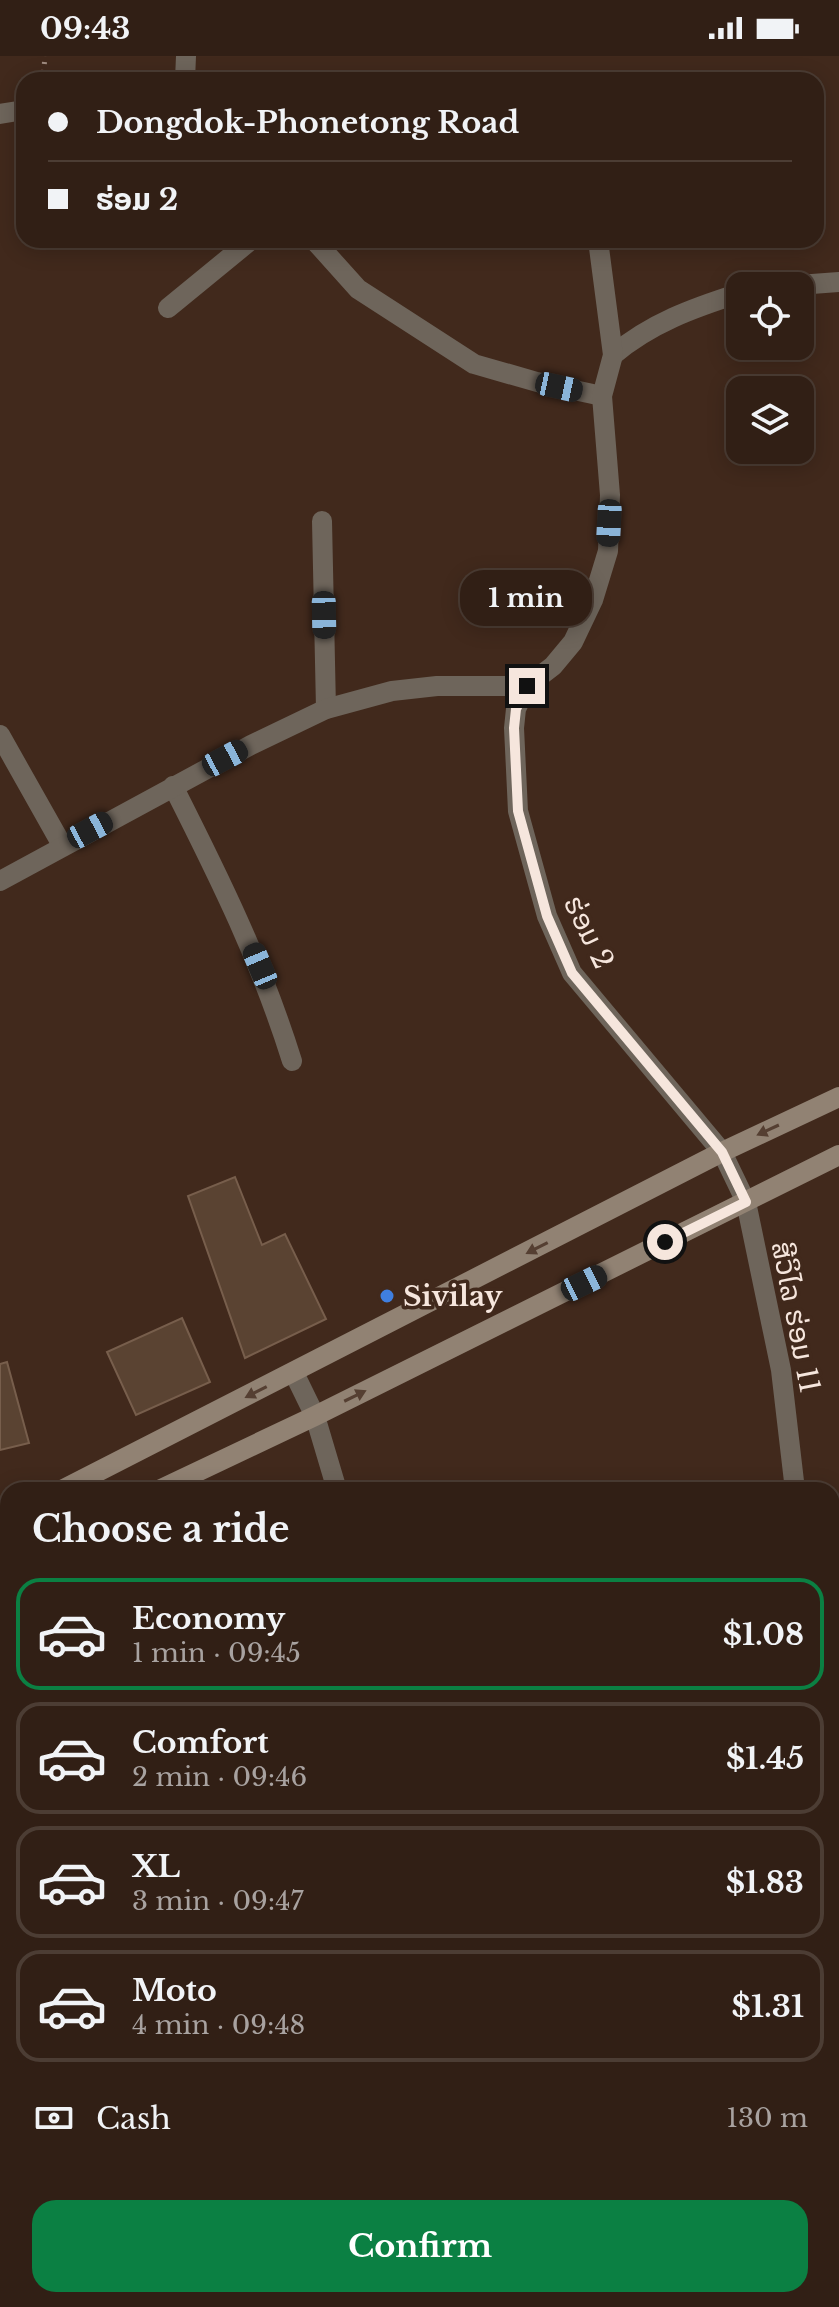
<!DOCTYPE html>
<meta charset="utf-8">
<style>
:root{--surface:#311f15;--page:#39271e;--text:#f1f3f6;--muted:#a8a2a0;--line:#4c3d34;--accent:#0b8043}
body{margin:0;font-family:"Libre Baskerville","Noto Sans Lao",serif;background:var(--page);color:var(--text);height:100vh;display:flex;flex-direction:column;font-size:30px;white-space:nowrap}
*{box-sizing:border-box;margin:0}
p{font-size:26px;color:var(--muted)}
.icon{flex:none;width:44px;height:44px;fill:none;stroke:currentColor;stroke-width:2;stroke-linecap:round;stroke-linejoin:round}
.map{position:relative;flex:1;overflow:hidden}
.details{position:absolute;left:0px;top:1426px;width:840px;height:826px;display:flex;flex-direction:column;background:var(--surface);border-radius:24px 24px 0 0;box-shadow:0 4px 20px #0003,0 0 0 2px var(--line)}
.details>*{flex:none}
.guide{position:absolute;left:16px;top:16px;width:808px;height:176px;border-radius:24px;box-shadow:0 4px 20px #0003,0 0 0 2px var(--line);display:grid;align-content:center;height:176px;padding:0 32px;background:var(--surface)}
.controls{position:absolute;left:726px;top:216px;display:grid;gap:16px}
.controls a{display:grid;place-items:center;width:88px;height:88px;border-radius:16px;background:var(--surface);box-shadow:0 4px 20px #0003,0 0 0 2px var(--line);font-size:40px}
.end{position:absolute;width:36px;height:36px;margin:-18px;border:10px solid #f6e6dd;background:#111;box-shadow:0 0 0 4px #111}
.from{border-radius:50%}
.bubble{position:absolute;height:56px;border-radius:24px;background:var(--surface);box-shadow:0 4px 20px #0003,0 0 0 2px var(--line);font-size:26px;font-weight:700;line-height:56px;text-align:center}
.car{position:absolute;width:24px;height:48px;margin:-24px -12px;border-radius:10px;box-shadow:0 0 6px 2px #0007;background:linear-gradient(#222 24%,#8ab4d8 0 40%,#222 0 76%,#8ab4d8 0 86%,#222 0)}
.guide b{display:flex;align-items:center;gap:28px;height:76px;font-size:30px}
.guide b+b{border-top:2px solid var(--line)}
.guide i{width:20px;height:20px;background:var(--text)}
ul{padding:0;list-style:none}
li{display:flex;align-items:center;gap:24px;height:112px;margin:0 16px 12px;padding:0 16px;border:4px solid var(--line);border-radius:24px}
li div{flex:1}
li b{display:block;font-size:30px}
li em{font-style:normal;font-weight:700}
li.active{border-color:var(--accent)}
li>.icon{width:72px;height:72px;stroke-width:1.5}
h2{padding:0 32px;font-size:36px;line-height:96px}
.pay{display:flex;align-items:center;gap:20px;height:88px;padding:0 32px;font-size:30px}
.pay p{margin-inline-start:auto}
.button{display:flex;gap:16px;margin-top:auto;padding:16px 32px}
.button a{flex:1;height:92px;border-radius:24px;background:var(--accent);color:#fff;font-size:32px;font-weight:700;line-height:92px;text-align:center}
.status{display:flex;justify-content:space-between;align-items:center;height:56px;padding:0 40px;background:var(--surface);direction:ltr}
.status svg{height:22px;fill:currentColor}
.map>svg:first-child{display:block}
</style>
<div class="status"><b>09:43</b><svg viewBox="0 0 49 12"><path d="M0 12V9h3v3zM5 12V6h3v6zM10 12V3h3v9zM15 12V0h3v12zM26 1h20v11H26zM47 4h2v5h-2z"/></svg></div>
<div class="map">
<svg width="839" height="2251" viewBox="0 0 839 2251">
<rect width="100%" height="100%" fill="#41291c"/>
<!-- building -->
<g fill="#5a4332" stroke="#775e4c" stroke-width="2">
<path d="M235 1121 262 1189 285 1178 326 1263 245 1302 188 1140Z"/>
<path d="M182 1262 210 1326 136 1359 107 1296Z"/>
<path d="M7 1306 29 1387 0 1394V1308Z"/>
<path d="M839 1751V1794L832 1795V1753Z"/>
<path d="M839 1807V1865L832 1867V1809Z"/>
</g>
<g fill="none" stroke-linecap="round" stroke-linejoin="round">
<!-- path -->
<path stroke="#a08c81" stroke-width="5" stroke-dasharray="2 6" stroke-linecap="butt" d="M43 24 45 0"/>
<!-- service -->
<g stroke="#6e655b" stroke-width="20">
<path d="M0 679 62 789"/>
<path d="M294 1317 315 1360 337 1434"/>
<path d="M180 2251 194 2244"/>
</g>
<!-- minor -->
<g stroke="#6e655b" stroke-width="20">
<path d="M185 24 186 0"/>
<path d="M0 58 24 54"/>
<path d="M314 184 358 233 474 308 537 326 602 340"/>
<path d="M785 230 839 226"/>
<path d="M168 252 251 184"/>
<path d="M613 299C651 267 693 252 740 237"/>
<path d="M322 465 326 653"/>
<path d="M527 630 516 653 514 672 518 755 547 860 572 917 722 1096 746 1146 781 1314 795 1434"/>
<path d="M173 730C220 823 261 906 292 1005"/>
<path d="M0 825 251 689 326 653 392 635 437 630H527L553 610 573 586 593 544 608 495 610 439 602 340 613 299 598 184"/>
<path d="M832 1626 839 1624"/>
<path d="M0 1779 8 1793"/>
<path d="M0 1873 8 1869"/>
<path d="M832 1940H839"/>
<path d="M832 2201 839 2243"/>
<path d="M264 2244 268 2251"/>
</g>
<!-- secondary -->
<g stroke="#918273" stroke-width="20">
<path d="M62 1434 722 1096 839 1041"/>
<path d="M159 1434 315 1360 839 1099"/>
<path d="M0 1466 8 1462"/>
<path d="M0 1509 8 1505"/>
</g>
</g>
<!-- one-way arrows -->
<defs><path id="oneway-solid" d="M-6-.8H1V-3.2L6.5 0L1 3.2V.8H-6Z" transform="scale(2)"/></defs>
<g fill="#553f32">
<use href="#oneway-solid" transform="translate(768 1074) rotate(155)"/>
<use href="#oneway-solid" transform="translate(537 1192) rotate(153)"/>
<use href="#oneway-solid" transform="translate(256 1336) rotate(153)"/>
<use href="#oneway-solid" transform="translate(355 1340) rotate(-26)"/>
</g>
<g fill="none" stroke-linecap="round" stroke-linejoin="round">
<!-- route -->
<path stroke="#f6e6dd" stroke-width="10" d="M527 630 516 653 514 672 518 755 547 860 572 917 722 1096 746 1146 665 1186"/>
</g>
<!-- markers -->
<circle fill="#3f7fe0" stroke="#41291c" stroke-width="3" cx="387" cy="1240" r="8"/>
<g text-anchor="middle" stroke-width="7" stroke-linejoin="round" paint-order="stroke">
<!-- street labels -->
<g font-size="28" fill="#f6e6dd" stroke="#41291c">
<text transform="translate(589 876) rotate(64)" y="10">ຮ່ອມ 2</text>
<text transform="translate(796 1261) rotate(79)" y="10">ສີວິໄລ ຮ່ອມ 11</text>
</g>
<!-- poi labels -->
<g font-size="28" font-weight="bold" fill="#f6e6dd" stroke="#41291c" text-anchor="start">
<text x="403" y="1250">Sivilay</text>
</g>
</g>
</svg>
<div class="controls">
<a><svg class="icon" aria-label="locate" viewBox="0 0 24 24"><circle cx="12" cy="12" r="6"/><path d="M12 2v4M12 18v4M2 12h4M18 12h4"/></svg></a>
<a><svg class="icon" aria-label="layers" viewBox="0 0 24 24"><path d="M12 4l9 5-9 5-9-5zM3 14l9 5 9-5"/></svg></a>
</div>
<i class="end from" style="left:665px;top:1186px"></i>
<i class="end" style="left:527px;top:630px"></i>
<div class="bubble" style="left:460px;top:514px;width:132px">1 min</div>
<i class="car" style="left:559px;top:331px;rotate:102deg"></i>
<i class="car" style="left:609px;top:467px;rotate:183deg"></i>
<i class="car" style="left:324px;top:559px;rotate:179deg"></i>
<i class="car" style="left:225px;top:702px;rotate:62deg"></i>
<i class="car" style="left:90px;top:774px;rotate:62deg"></i>
<i class="car" style="left:260px;top:910px;rotate:337deg"></i>
<i class="car" style="left:584px;top:1227px;rotate:64deg"></i>
<div class="guide">
<b><i class="from"></i>Dongdok-Phonetong Road</b>
<b><i></i>ຮ່ອມ 2</b>
</div>
<section class="details">
<h2>Choose a ride</h2>
<ul>
<li class="active"><svg class="icon" aria-label="car" viewBox="0 0 24 24"><path d="M5 17H2v-5l4-1 3-4h7l3 4 3 1v5h-3M9 17h6M6 11h13"/><circle cx="7" cy="17" r="2"/><circle cx="17" cy="17" r="2"/></svg><div><b>Economy</b><p>1 min · 09:45</p></div><em>$1.08</em></li>
<li><svg class="icon" aria-label="car" viewBox="0 0 24 24"><path d="M5 17H2v-5l4-1 3-4h7l3 4 3 1v5h-3M9 17h6M6 11h13"/><circle cx="7" cy="17" r="2"/><circle cx="17" cy="17" r="2"/></svg><div><b>Comfort</b><p>2 min · 09:46</p></div><em>$1.45</em></li>
<li><svg class="icon" aria-label="car" viewBox="0 0 24 24"><path d="M5 17H2v-5l4-1 3-4h7l3 4 3 1v5h-3M9 17h6M6 11h13"/><circle cx="7" cy="17" r="2"/><circle cx="17" cy="17" r="2"/></svg><div><b>XL</b><p>3 min · 09:47</p></div><em>$1.83</em></li>
<li><svg class="icon" aria-label="car" viewBox="0 0 24 24"><path d="M5 17H2v-5l4-1 3-4h7l3 4 3 1v5h-3M9 17h6M6 11h13"/><circle cx="7" cy="17" r="2"/><circle cx="17" cy="17" r="2"/></svg><div><b>Moto</b><p>4 min · 09:48</p></div><em>$1.31</em></li>
</ul>
<div class="pay"><svg class="icon" aria-label="cash" viewBox="0 0 24 24"><path d="M3 7h18v10H3z"/><circle cx="12" cy="12" r="2"/></svg>Cash<p>130 m</p></div>
<div class="button"><a>Confirm</a></div>
</section>
</div>
